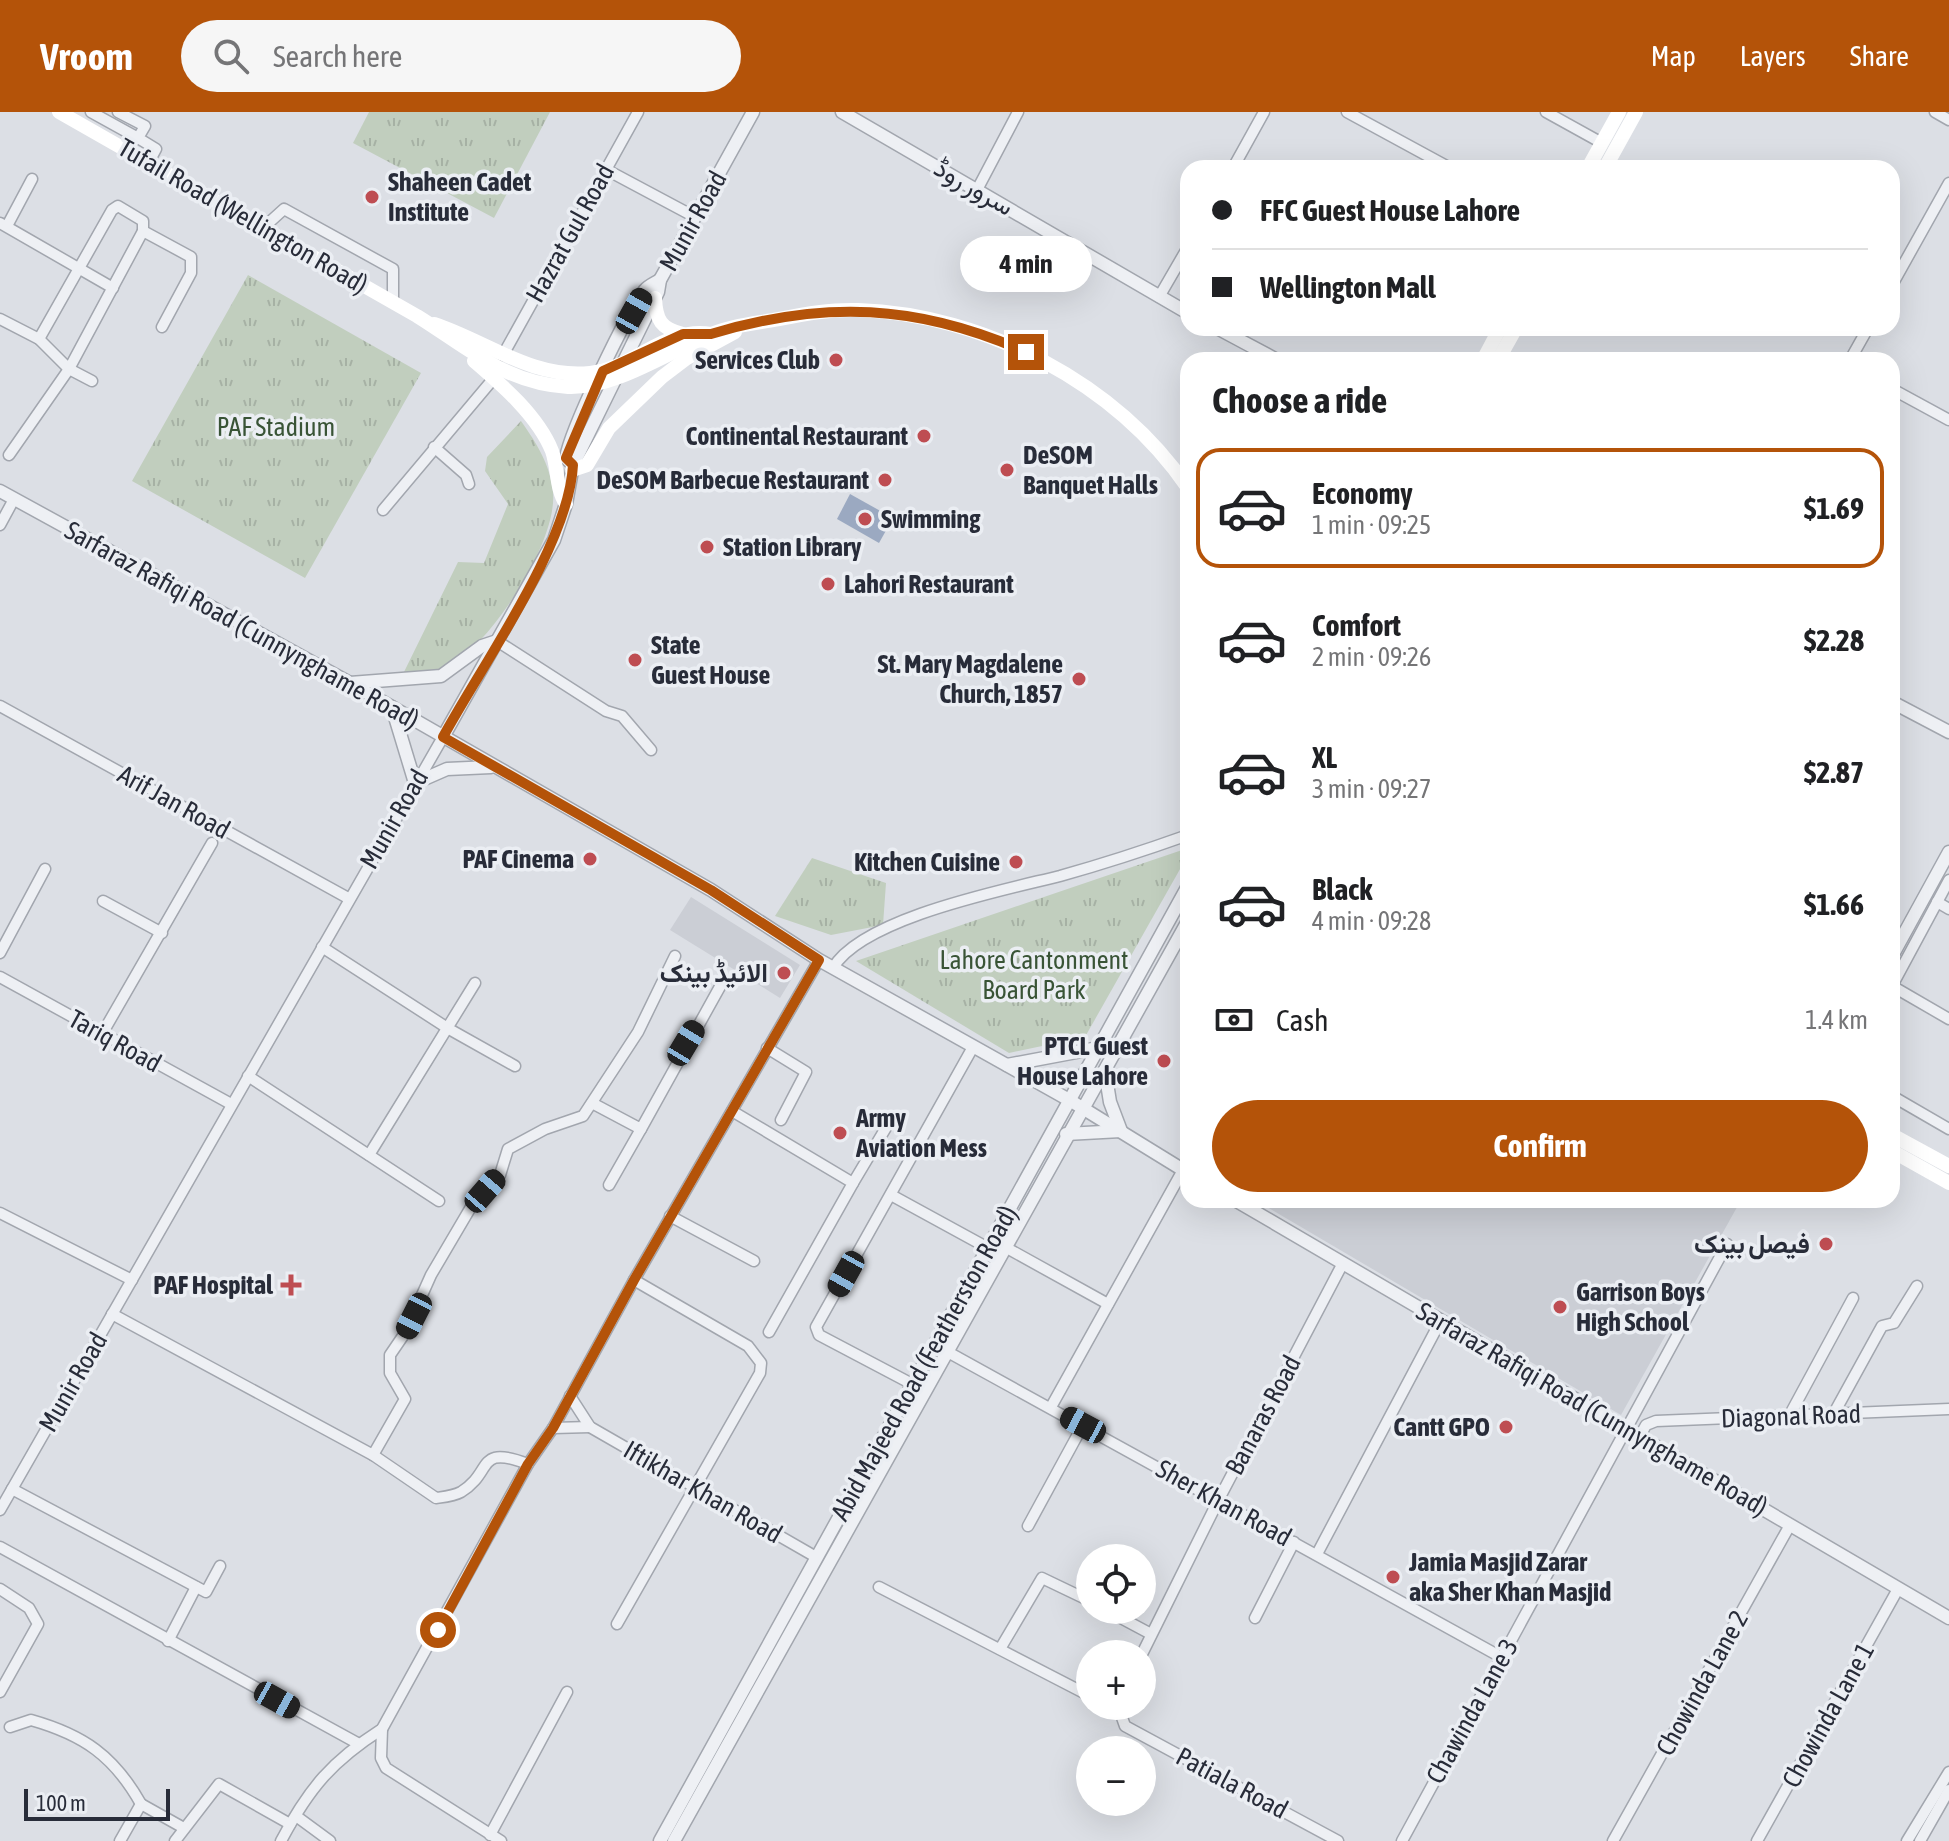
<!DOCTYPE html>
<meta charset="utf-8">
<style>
:root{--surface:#fff;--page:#f6f6f6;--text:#202124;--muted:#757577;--line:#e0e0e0;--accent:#b45309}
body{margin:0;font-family:"Asap Condensed",Vazirmatn,sans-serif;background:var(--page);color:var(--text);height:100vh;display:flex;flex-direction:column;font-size:30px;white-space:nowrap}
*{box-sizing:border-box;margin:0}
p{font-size:26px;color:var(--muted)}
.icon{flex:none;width:44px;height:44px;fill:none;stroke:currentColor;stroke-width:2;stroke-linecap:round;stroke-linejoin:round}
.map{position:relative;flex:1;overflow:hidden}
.details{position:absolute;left:1180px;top:240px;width:720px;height:856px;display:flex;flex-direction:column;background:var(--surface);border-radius:24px;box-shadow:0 8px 32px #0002}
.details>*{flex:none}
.guide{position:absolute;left:1180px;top:48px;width:720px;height:176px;border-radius:24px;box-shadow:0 8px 32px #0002;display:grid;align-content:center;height:176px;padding:0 32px;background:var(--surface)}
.buttons{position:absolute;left:1076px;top:1432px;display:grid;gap:16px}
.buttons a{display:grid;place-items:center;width:80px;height:80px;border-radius:50%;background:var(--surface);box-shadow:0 8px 32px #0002;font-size:40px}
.scale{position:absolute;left:24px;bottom:20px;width:146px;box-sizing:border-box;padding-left:8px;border:4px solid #282c39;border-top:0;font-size:22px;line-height:28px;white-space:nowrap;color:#282c39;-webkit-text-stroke:6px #ebeef3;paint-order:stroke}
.end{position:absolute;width:36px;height:36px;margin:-18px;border:10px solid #b45309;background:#fff;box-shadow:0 0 0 4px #fff}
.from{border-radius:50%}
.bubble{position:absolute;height:56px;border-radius:28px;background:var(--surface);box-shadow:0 8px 32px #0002;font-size:26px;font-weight:700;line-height:56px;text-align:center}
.car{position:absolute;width:24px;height:48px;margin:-24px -12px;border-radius:10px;box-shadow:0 0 6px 2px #0007;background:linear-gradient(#222 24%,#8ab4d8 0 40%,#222 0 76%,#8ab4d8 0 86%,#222 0)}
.guide b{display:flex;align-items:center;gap:28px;height:76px;font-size:30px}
.guide b+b{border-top:2px solid var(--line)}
.guide i{width:20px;height:20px;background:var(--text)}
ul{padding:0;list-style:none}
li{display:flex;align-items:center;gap:24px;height:120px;margin:0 16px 12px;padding:0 16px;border:4px solid transparent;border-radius:24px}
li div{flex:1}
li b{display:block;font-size:30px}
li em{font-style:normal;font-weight:700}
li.current{border-color:var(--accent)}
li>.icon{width:72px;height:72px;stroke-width:1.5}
h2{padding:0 32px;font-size:36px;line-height:96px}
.pay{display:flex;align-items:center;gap:20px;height:88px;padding:0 32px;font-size:30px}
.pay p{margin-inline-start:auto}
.button{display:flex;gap:16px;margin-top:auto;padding:16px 32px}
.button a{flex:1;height:92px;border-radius:48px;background:var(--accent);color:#fff;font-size:32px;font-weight:700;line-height:92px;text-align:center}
header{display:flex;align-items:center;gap:48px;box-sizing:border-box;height:112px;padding:0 40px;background:var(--accent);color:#fff}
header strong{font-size:38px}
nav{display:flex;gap:44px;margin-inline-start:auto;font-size:28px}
.search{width:560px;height:72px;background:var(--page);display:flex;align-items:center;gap:20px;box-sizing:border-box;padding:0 28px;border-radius:44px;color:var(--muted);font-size:30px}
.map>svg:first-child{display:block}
</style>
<header>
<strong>Vroom</strong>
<div class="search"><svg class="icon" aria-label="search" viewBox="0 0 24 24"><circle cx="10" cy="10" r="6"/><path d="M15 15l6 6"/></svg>Search here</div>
<nav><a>Map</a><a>Layers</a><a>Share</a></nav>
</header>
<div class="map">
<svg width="1949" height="1729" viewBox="0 0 1949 1729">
<defs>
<pattern id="park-tufts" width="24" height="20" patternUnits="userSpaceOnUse" patternTransform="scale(2)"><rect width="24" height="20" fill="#c1cebe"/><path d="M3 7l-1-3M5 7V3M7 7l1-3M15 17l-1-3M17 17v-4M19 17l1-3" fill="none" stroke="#a6b1a4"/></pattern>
</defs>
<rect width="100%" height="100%" fill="#dcdfe5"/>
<!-- built -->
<g fill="#cbced5">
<path d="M691 785 800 853 780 886 670 818Z"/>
<path d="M1255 1088H1741L1621 1303Z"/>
</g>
<!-- park -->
<g fill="url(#park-tufts)">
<path d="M369 0H550L494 106 353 31Z"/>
<path d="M248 163 421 261 305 466 132 369Z"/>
<path d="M521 309C537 332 550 352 553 380 558 429 492 530 450 554 436 562 418 561 403 562L458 450 484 451 508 392 485 359 487 345Z"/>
<path d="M1188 736V743L1085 925 1009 941 856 849Z"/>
<path d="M812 746 886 771 883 813 831 823 775 804Z"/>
</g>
<!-- water -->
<path fill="#9ba9c1" d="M850 382 893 406 879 431 837 407Z"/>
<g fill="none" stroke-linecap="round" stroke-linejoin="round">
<defs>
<g id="minor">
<path d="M91 0 138 26"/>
<path d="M118 0 145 14 138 26 156 37 149 50"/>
<path d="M1347 0 1450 56"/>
<path d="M1546 0 1602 31"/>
<path d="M1935 0 1949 8"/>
<path d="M1233 56 1264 0"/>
<path d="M605 57 695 105"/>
<path d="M978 76 1018 0"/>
<path d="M0 111 113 176"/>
<path d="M7 114 32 67"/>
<path d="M263 116 284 97 393 157V189"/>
<path d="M1892 173 1949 71"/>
<path d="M1159 185 1188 135"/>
<path d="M0 207 39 227 69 257 92 269"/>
<path d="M39 227 112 98 118 94 143 109V119L191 145V161L162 215"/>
<path d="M503 243 638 0"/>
<path d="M1850 248 1868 216"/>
<path d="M1892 277 1949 308"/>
<path d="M434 335 466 363 469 372"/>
<path d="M9 343 69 257 143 119"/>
<path d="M383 398 494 266"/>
<path d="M0 413 14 387"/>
<path d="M497 529 606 599 622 604 651 638"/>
<path d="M0 594 348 786"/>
<path d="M103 789 162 821"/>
<path d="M1937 790 1949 797"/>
<path d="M322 835 449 917 515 954"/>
<path d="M0 841 45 757"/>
<path d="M833 856C862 806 1004 778 1060 764 1103 752 1146 738 1188 723"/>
<path d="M0 865 231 992"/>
<path d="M1892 874 1949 768"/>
<path d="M1892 874 1949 907"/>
<path d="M102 922 212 731"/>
<path d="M767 936 806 960 781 1008"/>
<path d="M248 964 439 1089"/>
<path d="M1892 984 1949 1017"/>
<path d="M592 991 641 1017 722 871"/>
<path d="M732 999 853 1071 769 1220"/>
<path d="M369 1043 475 871"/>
<path d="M853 1071 887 1014"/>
<path d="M609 1073 641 1017"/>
<path d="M891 1083 988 1136"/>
<path d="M0 1101 132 1168"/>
<path d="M670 1104 754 1149"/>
<path d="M1005 1135 1108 1192"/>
<path d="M112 1202 373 1343 436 1386C443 1385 454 1384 461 1380 494 1360 475 1332 528 1352"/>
<path d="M946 1239 1501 1545"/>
<path d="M912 1272 819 1223 816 1215 973 935"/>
<path d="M570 1284 590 1315 816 1445"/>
<path d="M1051 1295 1183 1058"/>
<path d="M1833 1303 1882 1214 1894 1211 1917 1174"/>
<path d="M1788 1306 1853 1186"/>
<path d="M553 1316 590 1315"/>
<path d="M1640 1324 1646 1313 1656 1309 1949 1297"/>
<path d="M373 1343 405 1287 390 1261V1243L405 1221 431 1163 471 1095 500 1063 508 1037 545 1017 583 1004 638 920 675 844"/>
<path d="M12 1377 206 1480 220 1454"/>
<path d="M0 1398 443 625"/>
<path d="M1028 1414 1083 1313"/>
<path d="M0 1435 359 1632"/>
<path d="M1317 1442 1441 1208"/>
<path d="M879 1475 1090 1584"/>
<path d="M0 1477 29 1496 38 1512 0 1580"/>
<path d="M1106 1498 1151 1522"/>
<path d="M1255 1506 1294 1430"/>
<path d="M617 1512 760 1261 761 1251 748 1234 634 1168"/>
<path d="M168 1529 196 1475"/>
<path d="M1000 1537 1042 1466 1090 1489"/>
<path d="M1142 1542 1219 1387 1343 1151"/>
<path d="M1118 1594 1125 1614 1338 1729"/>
<path d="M10 1615 31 1608C84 1623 114 1644 141 1692"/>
<path d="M382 1617 381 1646 386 1656 501 1729"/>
<path d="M296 1704 330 1729"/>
<path d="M490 1723 567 1580"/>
<path d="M120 1729 141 1692 182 1715"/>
<path d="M175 1729 219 1672 290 1712"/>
<path d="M281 1729C309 1676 332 1649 382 1617L528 1352 553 1316 634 1168 819 848"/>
<path d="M1402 1729 1727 1132"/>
<path d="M1613 1729 1790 1413"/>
<path d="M1757 1729 1898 1477"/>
<path d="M1907 1729 1949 1660"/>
<path d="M1920 1729 1949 1678"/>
</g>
<g id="tertiary">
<path d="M842 0 1188 201"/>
<path d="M1217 216 1277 248"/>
<path d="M573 353 566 346C571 317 626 202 645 178 648 174 655 171 660 168"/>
<path d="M0 379 350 571 711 778 819 848 1071 989 1188 1061"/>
<path d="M350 571 441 564 482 534 497 529"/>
<path d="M1892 590 1949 620"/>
<path d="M392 595 415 671 447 657 491 655"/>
<path d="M443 625 554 428 566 392 573 353 658 180 660 168 753 0"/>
<path d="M1892 844 1949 740"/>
<path d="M1007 953 1098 936"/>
<path d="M1066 1022 1121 1019 1110 990 1105 959"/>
<path d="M1235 1088 1949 1506"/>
<path d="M660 1729 1188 774"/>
<path d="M674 1729 1188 809"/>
</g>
</defs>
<!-- minor casing -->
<use href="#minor" stroke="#a2a6ae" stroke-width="13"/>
<!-- tertiary casing -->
<use href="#tertiary" stroke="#a2a6ae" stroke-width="15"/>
<!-- minor -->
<use href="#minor" stroke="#eef0f4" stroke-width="10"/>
<!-- tertiary -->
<use href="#tertiary" stroke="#eef0f4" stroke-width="12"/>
<!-- secondary -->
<g stroke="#fff" stroke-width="14">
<path d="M59 0 417 204C467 235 506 272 568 275 615 277 671 238 714 221 734 213 758 211 779 207 805 202 831 197 858 198 984 202 1116 271 1188 376"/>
<path d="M1588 56 1619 0"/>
<path d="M1605 56 1636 0"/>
<path d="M655 186C656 208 661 217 683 222"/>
<path d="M434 212C486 229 532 267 590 261 633 257 665 214 711 222"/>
<path d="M1483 248 1500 216"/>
<path d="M1498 248 1516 216"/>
<path d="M474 249C502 273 538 304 552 339 558 356 556 378 566 392"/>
<path d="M572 358 587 353 609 316 662 265 687 246 735 220"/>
<path d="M1892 1023 1949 1054"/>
<path d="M1892 1039 1949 1071"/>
</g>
</g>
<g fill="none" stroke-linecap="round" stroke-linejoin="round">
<!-- route -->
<path stroke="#b45309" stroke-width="10" d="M438 1518 528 1352 553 1316 634 1168 819 848 711 778 443 625C482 553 569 432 573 353L566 346 603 259 683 222H711C824 188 918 192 1026 240"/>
</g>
<!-- markers -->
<g fill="#be4d52" stroke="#ebeef3" stroke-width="3">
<circle cx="372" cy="85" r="8"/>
<circle cx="836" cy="248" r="8"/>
<circle cx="924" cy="324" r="8"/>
<circle cx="1007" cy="358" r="8"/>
<circle cx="885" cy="368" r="8"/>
<circle cx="865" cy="407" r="8"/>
<circle cx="707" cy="435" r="8"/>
<circle cx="828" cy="472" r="8"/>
<circle cx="635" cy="548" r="8"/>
<circle cx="1079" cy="567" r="8"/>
<circle cx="590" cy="747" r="8"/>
<circle cx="1016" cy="750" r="8"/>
<circle cx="784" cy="861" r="8"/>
<circle cx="1164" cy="949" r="8"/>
<circle cx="840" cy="1021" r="8"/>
<circle cx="1826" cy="1132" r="8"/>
<path d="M287 1161h8v8h8v8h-8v8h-8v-8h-8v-8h8z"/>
<circle cx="1560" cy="1195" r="8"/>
<circle cx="1506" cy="1315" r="8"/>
<circle cx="1393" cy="1465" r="8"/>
</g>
<g text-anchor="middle" stroke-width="7" stroke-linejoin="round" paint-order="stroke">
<!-- poi labels -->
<g font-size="26" font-weight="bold" fill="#282c39" stroke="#ebeef3" text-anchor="end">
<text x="388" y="79" text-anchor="start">Shaheen Cadet<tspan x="388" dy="30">Institute</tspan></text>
<text x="820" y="257">Services Club</text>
<text x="908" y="333">Continental Restaurant</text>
<text x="1023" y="352" text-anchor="start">DeSOM<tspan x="1023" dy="30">Banquet Halls</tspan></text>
<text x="869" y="377">DeSOM Barbecue Restaurant</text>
<text x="881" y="416" text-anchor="start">Swimming</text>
<text x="723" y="444" text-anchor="start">Station Library</text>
<text x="844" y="481" text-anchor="start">Lahori Restaurant</text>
<text x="651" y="542" text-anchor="start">State<tspan x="651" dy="30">Guest House</tspan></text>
<text x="1063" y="561">St. Mary Magdalene<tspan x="1063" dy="30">Church, 1857</tspan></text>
<text x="574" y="756">PAF Cinema</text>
<text x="1000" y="759">Kitchen Cuisine</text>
<text x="768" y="870">الائیڈ بینک</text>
<text x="1148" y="943">PTCL Guest<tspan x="1148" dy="30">House Lahore</tspan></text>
<text x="856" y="1015" text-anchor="start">Army<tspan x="856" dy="30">Aviation Mess</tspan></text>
<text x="1810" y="1141">فیصل بینک</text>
<text x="273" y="1182">PAF Hospital</text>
<text x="1576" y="1189" text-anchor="start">Garrison Boys<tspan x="1576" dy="30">High School</tspan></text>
<text x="1490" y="1324">Cantt GPO</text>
<text x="1409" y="1459" text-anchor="start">Jamia Masjid Zarar<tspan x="1409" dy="30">aka Sher Khan Masjid</tspan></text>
</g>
<!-- street labels -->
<g font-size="26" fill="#282c39" stroke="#ebeef3">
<text transform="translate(974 75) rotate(30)" y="9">سرور روڈ</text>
<text transform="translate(243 104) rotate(30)" y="9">Tufail Road (Wellington Road)</text>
<text transform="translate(693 109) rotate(-61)" y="9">Munir Road</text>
<text transform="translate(570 121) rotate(-61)" y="9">Hazrat Gul Road</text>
<text transform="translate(242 513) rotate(29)" y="9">Sarfaraz Rafiqi Road (Cunnynghame Road)</text>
<text transform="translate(174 690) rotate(29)" y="9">Arif Jan Road</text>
<text transform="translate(394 707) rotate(-60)" y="9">Munir Road</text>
<text transform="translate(115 929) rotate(29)" y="9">Tariq Road</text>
<text transform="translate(924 1251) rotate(-61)" y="9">Abid Majeed Road (Featherston Road)</text>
<text transform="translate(73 1270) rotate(-60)" y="9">Munir Road</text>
<text transform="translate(1592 1297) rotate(30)" y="9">Sarfaraz Rafiqi Road (Cunnynghame Road)</text>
<text transform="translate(1263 1303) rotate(-62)" y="9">Banaras Road</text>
<text transform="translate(1791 1304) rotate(-2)" y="9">Diagonal Road</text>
<text transform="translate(703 1380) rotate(30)" y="9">Iftikhar Khan Road</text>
<text transform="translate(1224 1391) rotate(29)" y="9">Sher Khan Road</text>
<text transform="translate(1702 1571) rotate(-61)" y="9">Chowinda Lane 2</text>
<text transform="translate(1472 1599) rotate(-61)" y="9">Chawinda Lane 3</text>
<text transform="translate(1828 1603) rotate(-61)" y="9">Chowinda Lane 1</text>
<text transform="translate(1232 1671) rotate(28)" y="9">Patiala Road</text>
</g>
<!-- park labels -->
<g font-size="26" fill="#395436" stroke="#ebeef3">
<text x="276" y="324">PAF Stadium</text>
<text x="1034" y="857">Lahore Cantonment<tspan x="1034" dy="30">Board Park</tspan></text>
</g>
</g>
</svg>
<div class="buttons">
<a><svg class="icon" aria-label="locate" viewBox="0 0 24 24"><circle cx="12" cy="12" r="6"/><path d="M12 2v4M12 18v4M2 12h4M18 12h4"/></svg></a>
<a>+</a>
<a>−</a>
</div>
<div class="scale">100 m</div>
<i class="end from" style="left:438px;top:1518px"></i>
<i class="end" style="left:1026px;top:240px"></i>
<div class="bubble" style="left:960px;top:124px;width:132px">4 min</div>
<i class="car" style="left:634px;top:199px;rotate:29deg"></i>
<i class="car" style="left:686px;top:931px;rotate:31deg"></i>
<i class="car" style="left:485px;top:1079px;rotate:41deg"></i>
<i class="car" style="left:846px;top:1162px;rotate:209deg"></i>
<i class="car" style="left:414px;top:1204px;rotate:207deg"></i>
<i class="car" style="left:1083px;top:1313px;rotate:298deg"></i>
<i class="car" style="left:277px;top:1588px;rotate:119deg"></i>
<div class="guide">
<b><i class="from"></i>FFC Guest House Lahore</b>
<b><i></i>Wellington Mall</b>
</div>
<section class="details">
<h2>Choose a ride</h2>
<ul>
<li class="current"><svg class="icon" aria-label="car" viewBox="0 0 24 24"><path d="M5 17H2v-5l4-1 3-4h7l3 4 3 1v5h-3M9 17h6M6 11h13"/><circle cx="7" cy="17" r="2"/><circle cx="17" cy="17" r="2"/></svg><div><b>Economy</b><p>1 min · 09:25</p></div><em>$1.69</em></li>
<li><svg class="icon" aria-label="car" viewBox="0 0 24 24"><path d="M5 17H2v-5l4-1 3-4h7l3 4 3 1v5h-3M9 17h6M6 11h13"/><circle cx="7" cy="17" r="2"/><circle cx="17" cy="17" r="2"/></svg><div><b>Comfort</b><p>2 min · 09:26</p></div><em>$2.28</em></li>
<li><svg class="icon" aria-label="car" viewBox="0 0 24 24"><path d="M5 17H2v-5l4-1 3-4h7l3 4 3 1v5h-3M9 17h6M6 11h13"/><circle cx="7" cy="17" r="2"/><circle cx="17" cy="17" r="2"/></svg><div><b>XL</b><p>3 min · 09:27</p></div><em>$2.87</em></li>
<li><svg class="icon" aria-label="car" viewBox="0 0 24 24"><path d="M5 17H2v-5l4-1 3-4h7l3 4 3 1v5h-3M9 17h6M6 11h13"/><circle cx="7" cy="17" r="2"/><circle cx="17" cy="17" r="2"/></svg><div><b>Black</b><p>4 min · 09:28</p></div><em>$1.66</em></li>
</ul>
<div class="pay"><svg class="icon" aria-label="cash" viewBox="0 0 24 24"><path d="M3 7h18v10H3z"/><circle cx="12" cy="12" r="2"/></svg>Cash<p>1.4 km</p></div>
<div class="button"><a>Confirm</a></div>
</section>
</div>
